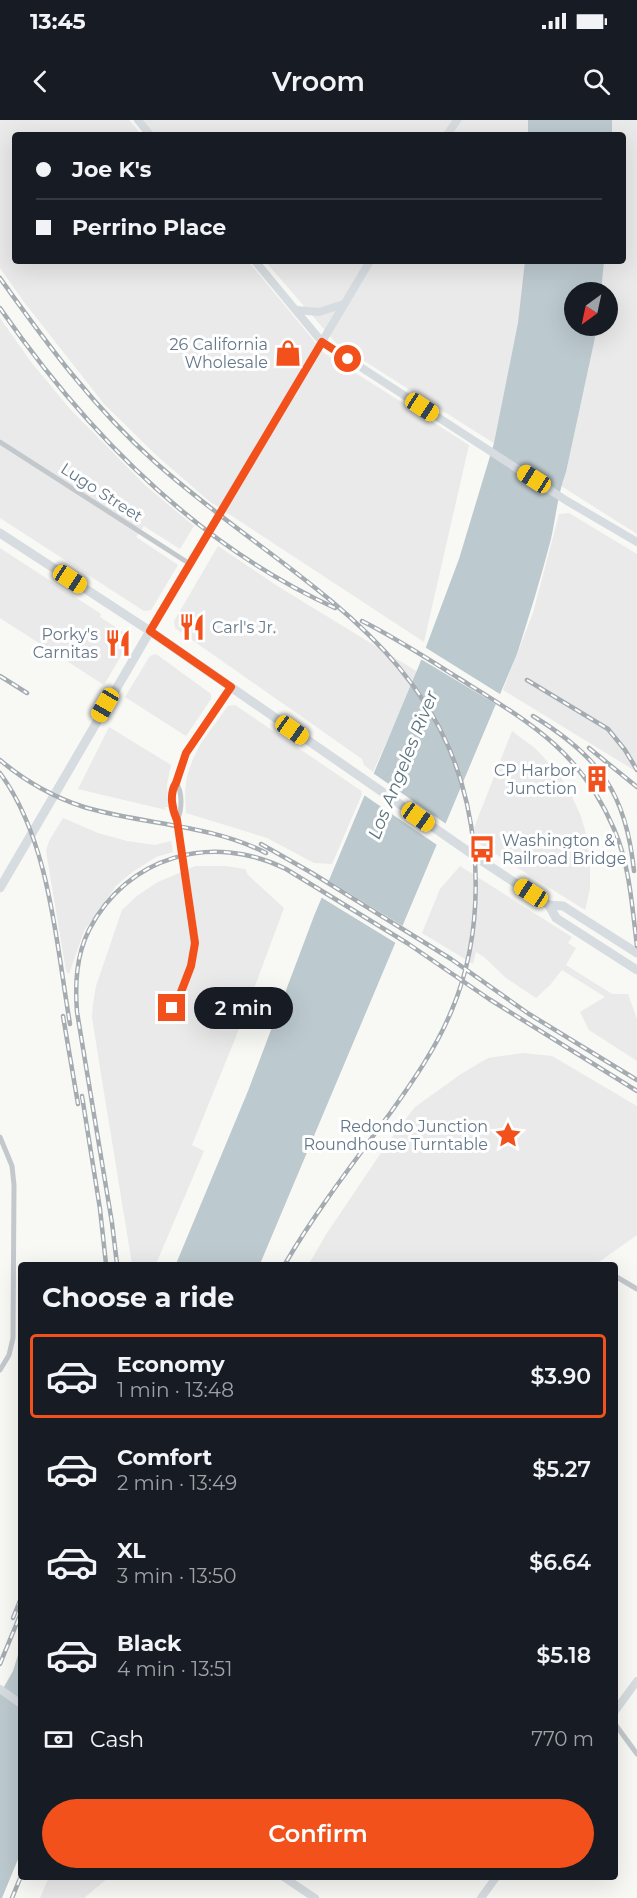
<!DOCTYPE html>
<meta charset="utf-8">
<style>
:root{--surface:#171b24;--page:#20242c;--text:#f1f3f6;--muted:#9ea1a6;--line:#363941;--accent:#f2511c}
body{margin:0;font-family:Montserrat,sans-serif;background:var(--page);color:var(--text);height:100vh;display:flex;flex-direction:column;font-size:22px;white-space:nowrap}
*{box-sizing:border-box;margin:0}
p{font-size:20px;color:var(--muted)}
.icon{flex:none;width:33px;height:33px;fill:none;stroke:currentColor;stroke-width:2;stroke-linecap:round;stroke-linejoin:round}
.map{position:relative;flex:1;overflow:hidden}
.drawer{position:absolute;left:18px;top:1142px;width:600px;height:618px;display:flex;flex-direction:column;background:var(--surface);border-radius:6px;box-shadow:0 6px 24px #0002}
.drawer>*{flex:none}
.guide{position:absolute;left:12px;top:12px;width:614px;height:132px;border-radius:6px;box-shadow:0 6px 24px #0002;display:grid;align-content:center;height:132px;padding:0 24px;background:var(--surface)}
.needle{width:39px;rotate:213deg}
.buttons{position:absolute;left:564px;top:162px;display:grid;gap:12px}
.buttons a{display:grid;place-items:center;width:54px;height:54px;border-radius:50%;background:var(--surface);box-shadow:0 6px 24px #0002;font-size:30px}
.end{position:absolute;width:27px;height:27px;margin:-14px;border:8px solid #f2511c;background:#fff;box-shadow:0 0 0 3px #fff}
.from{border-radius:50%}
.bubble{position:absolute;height:42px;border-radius:21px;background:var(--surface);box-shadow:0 6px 24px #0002;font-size:20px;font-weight:600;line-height:42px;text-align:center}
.car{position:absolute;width:18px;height:36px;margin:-18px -9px;border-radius:8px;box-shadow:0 0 4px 2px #0007;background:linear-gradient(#f5c518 24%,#345 0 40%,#f5c518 0 76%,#345 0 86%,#f5c518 0)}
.guide b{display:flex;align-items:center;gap:21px;height:57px;font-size:22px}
.guide b+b{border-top:2px solid var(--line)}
.guide i{width:15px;height:15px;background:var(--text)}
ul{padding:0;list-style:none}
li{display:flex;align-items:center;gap:18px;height:84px;margin:0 12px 9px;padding:0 12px;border:3px solid transparent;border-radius:6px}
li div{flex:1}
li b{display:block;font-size:22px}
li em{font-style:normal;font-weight:600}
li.active{border-color:var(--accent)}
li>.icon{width:54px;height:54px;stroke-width:1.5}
h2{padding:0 24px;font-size:27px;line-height:72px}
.pay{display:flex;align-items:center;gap:15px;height:66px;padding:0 24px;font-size:22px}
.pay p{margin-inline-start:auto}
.button{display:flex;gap:12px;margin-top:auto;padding:12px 24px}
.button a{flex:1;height:69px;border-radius:36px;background:var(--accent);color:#fff;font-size:24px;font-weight:600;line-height:69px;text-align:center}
.status{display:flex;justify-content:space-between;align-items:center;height:42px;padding:0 30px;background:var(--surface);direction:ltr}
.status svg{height:16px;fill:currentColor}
header{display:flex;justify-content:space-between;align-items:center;height:78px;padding:0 24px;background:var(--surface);font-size:27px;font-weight:600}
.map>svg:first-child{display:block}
</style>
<div class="status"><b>13:45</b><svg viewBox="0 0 49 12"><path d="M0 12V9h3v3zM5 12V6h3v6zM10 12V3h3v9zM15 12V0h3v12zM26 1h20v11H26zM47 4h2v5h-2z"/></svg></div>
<header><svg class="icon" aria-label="back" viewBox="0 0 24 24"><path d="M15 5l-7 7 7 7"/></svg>Vroom<svg class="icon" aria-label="search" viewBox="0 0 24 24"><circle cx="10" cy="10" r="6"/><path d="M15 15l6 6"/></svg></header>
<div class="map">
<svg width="637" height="1778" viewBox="0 0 637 1778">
<rect width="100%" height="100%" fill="#f8f9f5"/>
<!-- built -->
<g fill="#e9eae9" fill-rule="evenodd">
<path d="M0 0H129L142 15H15V141H248L324 233 469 325 424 522 209 381 155 334 104 284 24 182 0 148Z"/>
<path d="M141 0H637V414L336 223 265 141H622V15H155ZM574 172H608V206H574Z"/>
<path d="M0 198 31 242 70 289 146 366 194 406 180 429 144 406 136 417 178 445 151 490 144 491 0 398Z"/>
<path d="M569 393 637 434V652L503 570 533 493 559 394Z"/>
<path d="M218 426 279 467 418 552 373 652 364 645 362 639 175 508 174 501Z"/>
<path d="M0 428 101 494 100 497 126 514 128 523 126 527 104 565 0 498Z"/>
<path d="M156 534 211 574V579L186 616 125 577 150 536Z"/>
<path d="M235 585 363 672 332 744 314 743 267 718 186 693 185 672 187 656 193 639 201 623 228 586Z"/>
<path d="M109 607 171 645 167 664 168 687H165L166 690 78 669Z"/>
<path d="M512 611 536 629 557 652 569 670 580 694 585 710 590 740V769L585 790 470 718Z"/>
<path d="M63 698 98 713 127 721 155 725 171 721 173 732 156 737 131 753 116 766 84 811 69 854 66 851 46 731 49 721Z"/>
<path d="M195 746H225L245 749 248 755 284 788 237 914 192 1025 204 1031 156 1144H132L101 954 92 897 93 884 96 866 122 790 138 775 158 762Z"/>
<path d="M460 746 572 817 568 823 576 828 566 845 612 874H628L637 899V941L589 910 580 892 605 877 562 850 550 865 536 878 506 858 484 837 476 832 473 844 422 813 440 769Z"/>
<path d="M523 933 552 936 637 986V1115L596 1144H309L325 1116 387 1024 415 987 461 954 488 938Z"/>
<path d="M49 1757V1756L109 1757 84 1778H40Z"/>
</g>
<!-- water -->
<g fill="#bcc9ce">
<rect x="528" y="0" width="84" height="15"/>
<path d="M525 141H604L601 172H574V206H597L594 222 566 352C558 373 556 396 551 419 541 458 529 496 517 534L260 1144H176L248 971 314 796 420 543 459 439 494 323 518 203Z"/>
<path d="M21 1525V1732L2 1778H0V1574L13 1551Z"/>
</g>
<!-- pier -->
<g fill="#f8f9f5">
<path d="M423 526 503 576 499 586 419 538Z"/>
<path d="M370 651 449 706 440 727 361 673Z"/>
<path d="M326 759 406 808 399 825 319 776Z"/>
</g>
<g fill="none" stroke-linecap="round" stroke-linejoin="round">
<!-- street -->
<g stroke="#c3c8cc" stroke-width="5">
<path d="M0 322 190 444"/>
<path d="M176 663C183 672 182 691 177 700"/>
<path d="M161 899 175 886 191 846 194 829 177 700C172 689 169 673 176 663L186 633 231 567"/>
<path d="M0 1017 12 1046 14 1065 13 1218 9 1235 0 1250"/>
<path d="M615 1156 637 1169"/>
<path d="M615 1604 637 1634"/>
</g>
<!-- secondary -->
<g stroke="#d6dce0" stroke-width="8">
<path d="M138 0 150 15"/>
<path d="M447 15 457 0"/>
<path d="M255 141 322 222 567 381 637 422"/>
<path d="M296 190 319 192 344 184"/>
<path d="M150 511 370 141"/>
<path d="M0 1569 21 1584"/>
<path d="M615 1591 637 1561"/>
<path d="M282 1756 315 1778"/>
<path d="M481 1778 497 1756"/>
</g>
<!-- primary -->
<g stroke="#d6dce0" stroke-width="9">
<path d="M0 413 150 511 482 741 549 785 563 786 637 833"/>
<path d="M0 768 150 511"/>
<path d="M549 785 556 798 637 850"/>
</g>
<defs>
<g id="rail">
<path d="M0 158C47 224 94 288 155 342 289 462 454 525 474 728 479 784 473 841 451 892 436 928 413 961 391 992 354 1042 316 1091 285 1144"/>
<path d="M0 188C86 312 195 424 335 488"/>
<path d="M362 501C396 518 428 539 460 559 529 602 581 631 614 709 630 746 632 787 637 826"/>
<path d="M0 556 27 573"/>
<path d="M527 560 608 609 625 630 637 650"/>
<path d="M533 596C600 637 626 673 634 751"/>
<path d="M589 628 637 667"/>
<path d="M0 640C25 661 53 677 84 687 144 705 210 704 266 733"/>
<path d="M0 653C50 721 56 823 70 904"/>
<path d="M261 724 312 753 451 839 529 894 637 960"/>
<path d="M63 896 78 984"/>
<path d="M82 976 100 1089 106 1144"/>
<path d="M117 1144 112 1103 77 892C75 864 76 836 89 810 127 736 212 712 286 749L407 823 489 879 637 971"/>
<path d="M13 1498 21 1478"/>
<path d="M0 1544 21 1493"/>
<path d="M12 1778 21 1756"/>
</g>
</defs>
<!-- rail casing -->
<use href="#rail" stroke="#a4abb1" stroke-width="4.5"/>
<!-- rail -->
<use href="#rail" stroke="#fff" stroke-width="2" stroke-dasharray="7" stroke-linecap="butt"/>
</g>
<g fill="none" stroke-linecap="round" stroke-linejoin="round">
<!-- route -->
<path stroke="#f2511c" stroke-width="8" d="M172 888 181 872 191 846 195 823 177 700C172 689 169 674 176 663L186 633 231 567 150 511 322 222 348 239"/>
</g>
<!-- icons -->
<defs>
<symbol id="shop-bare" viewBox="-9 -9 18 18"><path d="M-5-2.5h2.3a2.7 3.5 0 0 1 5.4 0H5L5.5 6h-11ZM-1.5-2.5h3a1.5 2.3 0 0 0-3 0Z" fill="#f2511c" stroke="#fff" stroke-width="2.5" paint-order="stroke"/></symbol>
<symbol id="restaurant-bare" viewBox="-9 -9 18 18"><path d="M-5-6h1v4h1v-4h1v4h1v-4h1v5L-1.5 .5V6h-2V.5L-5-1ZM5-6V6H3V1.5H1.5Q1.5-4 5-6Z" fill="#f2511c" stroke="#fff" stroke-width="2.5" paint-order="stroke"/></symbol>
<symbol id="building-bare" viewBox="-9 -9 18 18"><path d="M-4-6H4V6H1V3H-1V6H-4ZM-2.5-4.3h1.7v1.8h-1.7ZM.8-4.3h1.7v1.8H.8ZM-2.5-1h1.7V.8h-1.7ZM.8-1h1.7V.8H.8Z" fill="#f2511c" stroke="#fff" stroke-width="2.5" paint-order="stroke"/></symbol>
<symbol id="bus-bare" viewBox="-9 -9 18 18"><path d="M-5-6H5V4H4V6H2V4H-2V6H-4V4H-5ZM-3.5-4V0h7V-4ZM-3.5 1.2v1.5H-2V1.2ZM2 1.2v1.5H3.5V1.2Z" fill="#f2511c" stroke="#fff" stroke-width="2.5" paint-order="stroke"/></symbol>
<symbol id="sight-bare" viewBox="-9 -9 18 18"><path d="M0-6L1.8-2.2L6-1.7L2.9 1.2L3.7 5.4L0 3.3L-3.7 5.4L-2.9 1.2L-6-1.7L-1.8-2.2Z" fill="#f2511c" stroke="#fff" stroke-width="2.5" paint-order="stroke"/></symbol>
</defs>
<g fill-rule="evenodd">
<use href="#shop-bare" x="269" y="214" width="38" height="38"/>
<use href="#restaurant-bare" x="173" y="488" width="38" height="38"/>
<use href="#restaurant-bare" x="99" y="504" width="38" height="38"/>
<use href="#building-bare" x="578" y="640" width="38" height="38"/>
<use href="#bus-bare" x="463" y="710" width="38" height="38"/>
<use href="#sight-bare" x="489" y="996" width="38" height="38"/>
</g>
<g text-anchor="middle" stroke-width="6" stroke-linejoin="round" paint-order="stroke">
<!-- poi labels -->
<g font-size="16" fill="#657889" stroke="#fff" text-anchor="end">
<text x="268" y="230">26 California<tspan x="268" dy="18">Wholesale</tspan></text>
<text x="212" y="513" text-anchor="start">Carl's Jr.</text>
<text x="98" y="520">Porky's<tspan x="98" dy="18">Carnitas</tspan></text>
<text x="577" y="656">CP Harbor<tspan x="577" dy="18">Junction</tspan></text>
<text x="502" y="726" text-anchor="start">Washington &amp;<tspan x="502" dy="18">Railroad Bridge</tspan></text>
<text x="488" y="1012">Redondo Junction<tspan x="488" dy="18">Roundhouse Turntable</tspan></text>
</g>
<!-- street labels -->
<g font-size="16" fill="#657889" stroke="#fff">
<text transform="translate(102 372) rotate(33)" y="6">Lugo Street</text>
</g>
<!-- water labels -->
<g font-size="18" font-style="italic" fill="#5c747d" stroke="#fff">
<text transform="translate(403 645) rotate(-68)" y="6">Los Angeles River</text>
</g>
</g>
</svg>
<div class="buttons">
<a><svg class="needle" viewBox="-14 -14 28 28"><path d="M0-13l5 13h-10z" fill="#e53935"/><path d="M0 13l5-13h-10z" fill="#9ea1a6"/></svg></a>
</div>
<i class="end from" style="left:348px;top:239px"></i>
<i class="end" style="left:172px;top:888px"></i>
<div class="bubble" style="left:194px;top:867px;width:99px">2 min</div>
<i class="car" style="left:422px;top:287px;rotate:123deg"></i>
<i class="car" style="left:534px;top:359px;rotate:302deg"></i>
<i class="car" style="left:70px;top:459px;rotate:123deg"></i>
<i class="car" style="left:105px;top:585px;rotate:210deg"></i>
<i class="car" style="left:292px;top:610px;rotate:125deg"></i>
<i class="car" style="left:418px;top:697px;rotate:125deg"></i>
<i class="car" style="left:531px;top:773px;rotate:303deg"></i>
<div class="guide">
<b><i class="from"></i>Joe K's</b>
<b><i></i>Perrino Place</b>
</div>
<section class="drawer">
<h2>Choose a ride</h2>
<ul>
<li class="active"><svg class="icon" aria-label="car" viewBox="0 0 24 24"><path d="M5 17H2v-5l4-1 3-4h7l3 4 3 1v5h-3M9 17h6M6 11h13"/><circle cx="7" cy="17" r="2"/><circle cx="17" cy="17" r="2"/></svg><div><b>Economy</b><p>1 min · 13:48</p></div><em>$3.90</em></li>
<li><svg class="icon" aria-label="car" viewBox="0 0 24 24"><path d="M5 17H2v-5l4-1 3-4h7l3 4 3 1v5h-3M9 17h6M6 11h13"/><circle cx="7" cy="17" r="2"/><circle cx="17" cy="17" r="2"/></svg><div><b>Comfort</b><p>2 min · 13:49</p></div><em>$5.27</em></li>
<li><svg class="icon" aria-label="car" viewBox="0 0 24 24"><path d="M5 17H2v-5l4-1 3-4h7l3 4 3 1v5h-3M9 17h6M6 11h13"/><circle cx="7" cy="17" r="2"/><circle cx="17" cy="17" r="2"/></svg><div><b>XL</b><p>3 min · 13:50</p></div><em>$6.64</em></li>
<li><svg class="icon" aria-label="car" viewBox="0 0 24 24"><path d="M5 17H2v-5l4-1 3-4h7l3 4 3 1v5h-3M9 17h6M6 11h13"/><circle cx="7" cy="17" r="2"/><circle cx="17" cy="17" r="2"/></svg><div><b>Black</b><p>4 min · 13:51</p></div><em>$5.18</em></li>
</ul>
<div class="pay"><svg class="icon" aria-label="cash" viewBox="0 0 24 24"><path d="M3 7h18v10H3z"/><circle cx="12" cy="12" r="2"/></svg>Cash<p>770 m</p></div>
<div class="button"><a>Confirm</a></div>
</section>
</div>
